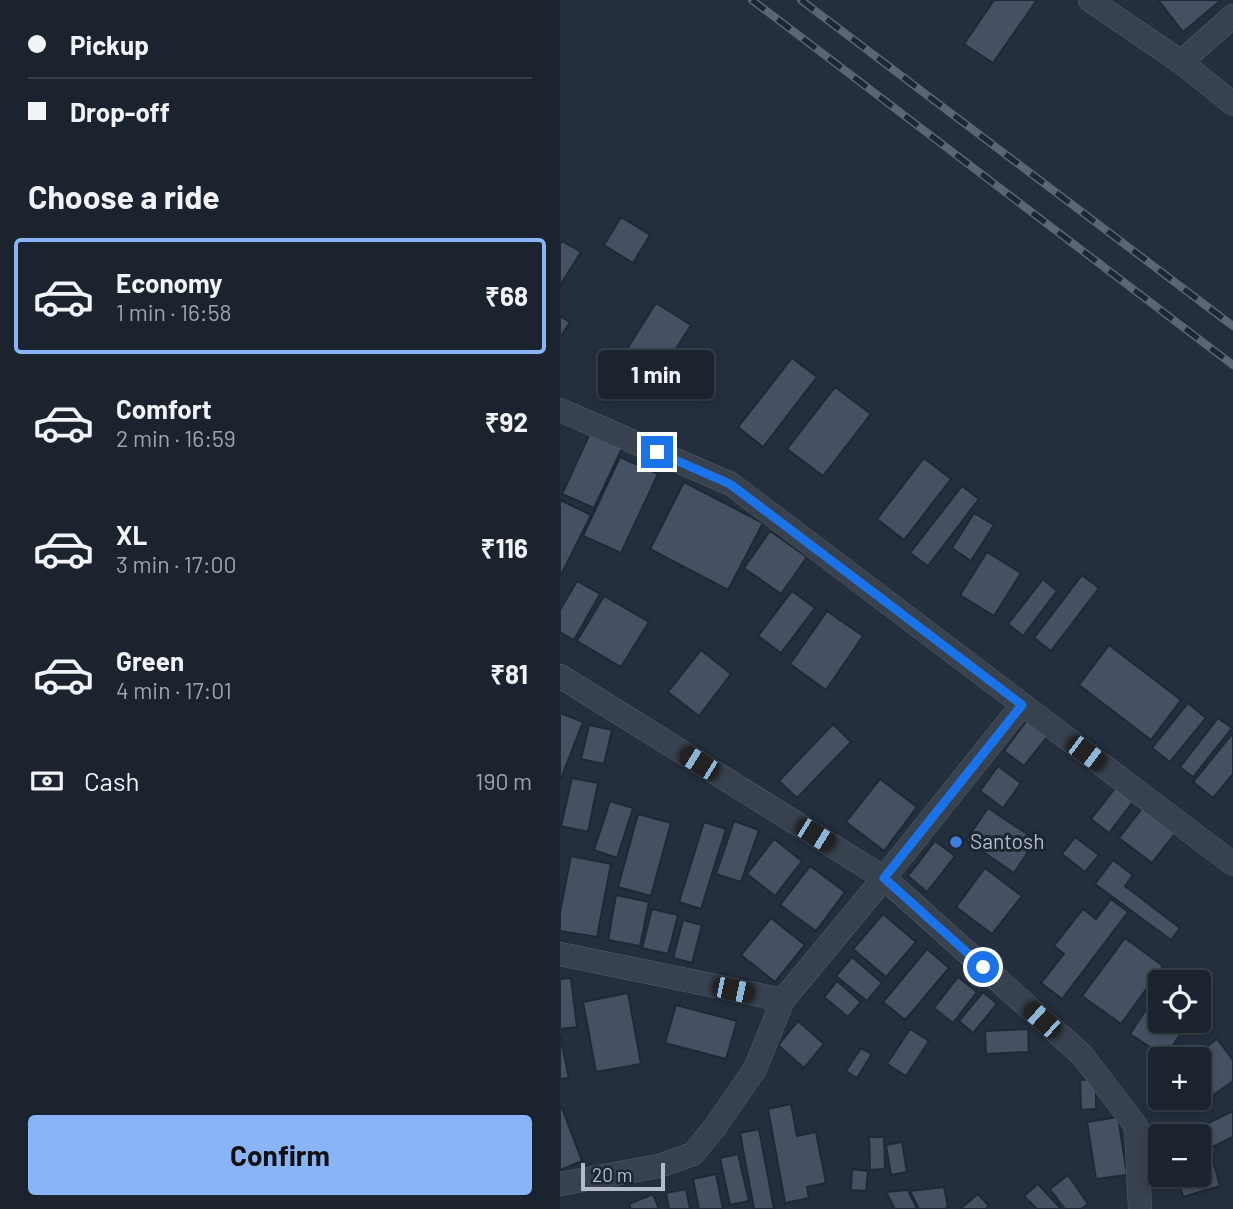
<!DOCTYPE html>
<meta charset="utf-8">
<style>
:root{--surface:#1b232e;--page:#282f3a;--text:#f1f3f6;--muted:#a0a4aa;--line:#39404a;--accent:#8ab4f8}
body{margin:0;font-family:Barlow,sans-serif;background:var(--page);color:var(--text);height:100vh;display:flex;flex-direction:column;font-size:26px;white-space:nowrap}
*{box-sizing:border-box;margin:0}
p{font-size:23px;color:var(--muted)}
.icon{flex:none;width:38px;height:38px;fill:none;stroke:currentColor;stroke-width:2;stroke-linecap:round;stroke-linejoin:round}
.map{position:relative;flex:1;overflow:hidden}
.panel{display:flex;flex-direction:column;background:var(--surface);width:560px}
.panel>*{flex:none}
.hud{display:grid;align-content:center;height:154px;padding:0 28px;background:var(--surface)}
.buttons{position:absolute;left:588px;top:970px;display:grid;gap:14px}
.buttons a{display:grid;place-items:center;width:63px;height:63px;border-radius:7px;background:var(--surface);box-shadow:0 4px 10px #0003,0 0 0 2px var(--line);font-size:35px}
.scale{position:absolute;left:21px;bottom:18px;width:84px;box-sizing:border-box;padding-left:7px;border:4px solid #b4bcc9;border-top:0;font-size:19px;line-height:24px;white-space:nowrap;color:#b4bcc9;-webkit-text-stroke:5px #1d2633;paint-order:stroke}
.end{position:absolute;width:32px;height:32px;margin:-16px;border:9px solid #1a73e8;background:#fff;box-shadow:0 0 0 4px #fff}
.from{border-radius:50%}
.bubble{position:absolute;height:49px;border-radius:7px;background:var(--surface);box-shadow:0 4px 10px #0003,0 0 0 2px var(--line);font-size:23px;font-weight:700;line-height:49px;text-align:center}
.car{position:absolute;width:21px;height:42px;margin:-21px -10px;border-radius:9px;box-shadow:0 0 5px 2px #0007;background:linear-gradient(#222 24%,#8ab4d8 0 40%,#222 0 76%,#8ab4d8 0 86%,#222 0)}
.hud b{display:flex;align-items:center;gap:24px;height:66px;font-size:26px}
.hud b+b{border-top:2px solid var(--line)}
.hud i{width:18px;height:18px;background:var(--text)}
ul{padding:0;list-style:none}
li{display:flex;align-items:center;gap:21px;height:116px;margin:0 14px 10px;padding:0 14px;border:4px solid transparent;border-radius:7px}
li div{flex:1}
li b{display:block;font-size:26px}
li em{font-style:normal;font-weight:700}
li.on{border-color:var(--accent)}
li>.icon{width:63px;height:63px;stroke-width:1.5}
h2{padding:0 28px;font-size:32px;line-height:84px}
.pay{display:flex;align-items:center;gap:18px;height:77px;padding:0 28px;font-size:26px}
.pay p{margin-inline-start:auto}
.cta{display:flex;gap:14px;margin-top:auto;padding:14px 28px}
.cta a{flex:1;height:80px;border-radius:7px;background:var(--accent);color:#111;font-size:28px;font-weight:700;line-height:80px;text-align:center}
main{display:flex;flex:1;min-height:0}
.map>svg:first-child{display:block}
</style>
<main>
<section class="panel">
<div class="hud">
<b><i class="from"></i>Pickup</b>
<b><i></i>Drop-off</b>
</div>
<h2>Choose a ride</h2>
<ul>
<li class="on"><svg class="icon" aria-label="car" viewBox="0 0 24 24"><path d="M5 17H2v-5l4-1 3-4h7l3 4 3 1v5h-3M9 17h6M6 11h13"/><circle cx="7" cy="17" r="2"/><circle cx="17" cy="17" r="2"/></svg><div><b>Economy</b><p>1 min · 16:58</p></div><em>₹68</em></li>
<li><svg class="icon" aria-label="car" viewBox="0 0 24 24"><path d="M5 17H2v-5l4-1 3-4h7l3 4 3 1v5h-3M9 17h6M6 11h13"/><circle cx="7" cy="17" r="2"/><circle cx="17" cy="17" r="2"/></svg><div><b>Comfort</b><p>2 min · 16:59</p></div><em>₹92</em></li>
<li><svg class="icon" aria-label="car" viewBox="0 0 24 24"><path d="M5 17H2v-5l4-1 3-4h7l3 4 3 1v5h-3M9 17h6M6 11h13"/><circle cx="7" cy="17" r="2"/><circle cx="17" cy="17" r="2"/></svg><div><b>XL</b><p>3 min · 17:00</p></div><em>₹116</em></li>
<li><svg class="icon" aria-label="car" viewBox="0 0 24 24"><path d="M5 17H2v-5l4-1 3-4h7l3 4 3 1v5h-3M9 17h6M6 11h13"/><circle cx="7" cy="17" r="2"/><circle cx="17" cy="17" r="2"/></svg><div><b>Green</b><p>4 min · 17:01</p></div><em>₹81</em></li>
</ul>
<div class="pay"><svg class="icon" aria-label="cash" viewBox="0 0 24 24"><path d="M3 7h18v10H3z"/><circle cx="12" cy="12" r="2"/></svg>Cash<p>190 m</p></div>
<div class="cta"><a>Confirm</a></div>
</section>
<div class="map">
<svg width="673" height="1209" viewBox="0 0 673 1209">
<rect width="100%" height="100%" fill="#242f3e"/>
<!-- building -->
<g fill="#455162" stroke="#1f2835" stroke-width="2">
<path d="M434 0H477L433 63 404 44Z"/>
<path d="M598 0H661L623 32Z"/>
<path d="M61 217 90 235 73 263 44 245Z"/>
<path d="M2 241 21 252 0 286V244Z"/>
<path d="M96 303 131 325 83 401 48 379Z"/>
<path d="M0 316 10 322 0 338Z"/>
<path d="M232 358 257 377 203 447 178 427Z"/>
<path d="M275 387 311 414 263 476 227 449Z"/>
<path d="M31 431 63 446 34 508 2 494Z"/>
<path d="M60 457 98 474 61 553 23 536Z"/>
<path d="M364 458 391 479 344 540 317 519Z"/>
<path d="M124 482 203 523 168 590 90 549Z"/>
<path d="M402 486 419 499 368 566 350 553Z"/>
<path d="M0 500 31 515 0 577Z"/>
<path d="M414 513 434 525 411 561 392 548Z"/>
<path d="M210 531 247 557 221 594 184 568Z"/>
<path d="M427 552 461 573 434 616 400 595Z"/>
<path d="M522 575 539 588 491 651 474 638Z"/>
<path d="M483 579 497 591 463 636 448 624Z"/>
<path d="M17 581 40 594 14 640 0 632V610Z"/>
<path d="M232 591 255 608 221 653 198 636Z"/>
<path d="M44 596 89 622 61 667 17 641Z"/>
<path d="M267 611 303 636 266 690 230 664Z"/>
<path d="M549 645 621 700 591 740 519 685Z"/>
<path d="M141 650 171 674 139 716 108 692Z"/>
<path d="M628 703 646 718 610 762 592 748Z"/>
<path d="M0 713 23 722 0 781Z"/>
<path d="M470 716 491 732 464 766 444 751Z"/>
<path d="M658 718 672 728 633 777 620 767Z"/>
<path d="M273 724 291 742 237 798 219 781Z"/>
<path d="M29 725 52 730 44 764 21 759Z"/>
<path d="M673 733V774L653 798 633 782Z"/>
<path d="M438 766 461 783 443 808 420 791Z"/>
<path d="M12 778 38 783 28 832 1 826Z"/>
<path d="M320 779 357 807 324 851 286 822Z"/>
<path d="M560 782 578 795 549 833 531 819Z"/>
<path d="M50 801 73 808 57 858 34 850Z"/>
<path d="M587 802 620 827 592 863 559 838Z"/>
<path d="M428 808 476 840 454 873 406 840Z"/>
<path d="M78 814 111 823 91 896 58 887Z"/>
<path d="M174 821 199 830 181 882 156 874Z"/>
<path d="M144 822 166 829 141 909 119 902Z"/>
<path d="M515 837 539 855 525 872 502 854Z"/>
<path d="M214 839 242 861 215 896 187 874Z"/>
<path d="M375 841 395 856 367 892 348 876Z"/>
<path d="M11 856 51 864 37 937 0 931V912Z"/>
<path d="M553 860 573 875 565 886 620 928 611 940 535 884Z"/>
<path d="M250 866 285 892 256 931 220 905Z"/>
<path d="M425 868 462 896 432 934 396 907Z"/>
<path d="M56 895 89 902 80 946 48 940Z"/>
<path d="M551 899 568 912 502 999 481 983 504 954 494 946 523 909 536 919Z"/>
<path d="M92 909 118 915 108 954 82 948Z"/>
<path d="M323 914 356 942 326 977 293 949Z"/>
<path d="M211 918 245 945 215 982 181 955Z"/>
<path d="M123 920 142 925 132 963 113 958Z"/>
<path d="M565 938 603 966 561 1024 522 996Z"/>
<path d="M367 949 389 968 345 1020 323 1002Z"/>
<path d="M292 957 322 983 307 1001 276 976Z"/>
<path d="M613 969 631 982H604Z"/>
<path d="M398 977 417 992 393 1023 374 1008Z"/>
<path d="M11 978 17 1027 0 1029V979Z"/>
<path d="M277 981 301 1002 288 1017 264 997Z"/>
<path d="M639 987 648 993 639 1007Z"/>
<path d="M600 988V1020H630L605 1057 570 1034Z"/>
<path d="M423 992 437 1004 413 1033 399 1021Z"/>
<path d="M68 993 81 1064 36 1072 23 1002Z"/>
<path d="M116 1005 177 1021 166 1059 105 1043Z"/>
<path d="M238 1021 264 1044 244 1068 218 1045Z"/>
<path d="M350 1029 369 1041 346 1076 327 1064Z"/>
<path d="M468 1029 469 1052 426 1054 425 1031Z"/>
<path d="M0 1035 9 1078 0 1079Z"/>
<path d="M657 1039 673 1060V1081L627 1114 615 1097H639V1059H630Z"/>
<path d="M301 1048 312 1054 297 1078 286 1071Z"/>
<path d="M536 1079V1109L521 1110 520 1080Z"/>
<path d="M231 1104 237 1136 256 1132 266 1183 247 1187 249 1198 225 1203 208 1109Z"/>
<path d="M0 1108H2L22 1161 0 1170Z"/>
<path d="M673 1111V1137L650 1148 640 1127Z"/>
<path d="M558 1117 567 1175 536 1179 527 1122Z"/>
<path d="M199 1129 214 1209H194L180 1133Z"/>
<path d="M309 1137H324L325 1169 310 1170Z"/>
<path d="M342 1142 347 1172 331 1175 326 1145Z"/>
<path d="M178 1154 189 1201 170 1205 160 1158Z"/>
<path d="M653 1161 660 1186 623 1197 617 1174H639V1165Z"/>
<path d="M292 1169 308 1171 306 1191 291 1190Z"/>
<path d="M156 1174 163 1209H139L133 1179Z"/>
<path d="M508 1175 528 1204 521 1209H505L490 1189Z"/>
<path d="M478 1184 501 1209H477L464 1196Z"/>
<path d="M384 1187 388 1207 385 1209H359L350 1191Z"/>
<path d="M126 1189 130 1209H109L106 1193Z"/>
<path d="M348 1190 357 1209H335L326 1192Z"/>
<path d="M93 1194 99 1209H71L69 1204Z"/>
<path d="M418 1194 429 1206 426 1209H400Z"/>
</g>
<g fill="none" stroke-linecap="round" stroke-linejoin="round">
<defs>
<g id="street">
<path d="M530 0 621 62 673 104"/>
<path d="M621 62 673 16"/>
<path d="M0 410 171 484 673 864"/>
<path d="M0 676 324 878 223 1000 0 954"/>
<path d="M462 705 324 878 522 1055 576 1126 580 1209"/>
<path d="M0 1184 99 1166 133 1154 155 1127 195 1069 223 1000"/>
</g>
</defs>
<!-- street casing -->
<use href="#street" stroke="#565f6c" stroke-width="24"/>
<!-- street -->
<use href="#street" stroke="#38414e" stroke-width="23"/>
<defs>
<g id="rail">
<path d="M192 0 673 365"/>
<path d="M241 0 673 326"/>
</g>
</defs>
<!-- rail casing -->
<use href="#rail" stroke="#5a6575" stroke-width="8"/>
<!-- rail -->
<use href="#rail" stroke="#1d2633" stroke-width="5" stroke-dasharray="16" stroke-linecap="butt"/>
</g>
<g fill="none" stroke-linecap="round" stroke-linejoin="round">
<!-- route -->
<path stroke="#1a73e8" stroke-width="9" d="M97 452 170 484 462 705 324 878 423 967"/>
</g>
<!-- markers -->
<circle fill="#3f7fe0" stroke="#1d2633" stroke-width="2.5" cx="396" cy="842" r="7"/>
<g text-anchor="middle" stroke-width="6" stroke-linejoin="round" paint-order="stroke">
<!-- poi labels -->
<g font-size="21" fill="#b4bcc9" stroke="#1d2633" text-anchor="start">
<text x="410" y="849">Santosh</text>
</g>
</g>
</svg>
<div class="buttons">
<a><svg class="icon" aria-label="locate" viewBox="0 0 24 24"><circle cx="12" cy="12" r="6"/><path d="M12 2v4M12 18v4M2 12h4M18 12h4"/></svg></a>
<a>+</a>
<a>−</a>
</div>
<div class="scale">20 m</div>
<i class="end from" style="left:423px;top:967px"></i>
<i class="end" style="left:97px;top:452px"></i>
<div class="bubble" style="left:38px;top:350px;width:116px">1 min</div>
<i class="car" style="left:526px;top:753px;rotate:127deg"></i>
<i class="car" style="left:139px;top:763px;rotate:302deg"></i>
<i class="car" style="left:255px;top:835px;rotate:122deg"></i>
<i class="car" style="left:173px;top:990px;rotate:102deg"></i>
<i class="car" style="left:482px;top:1020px;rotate:312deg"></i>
</div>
</main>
